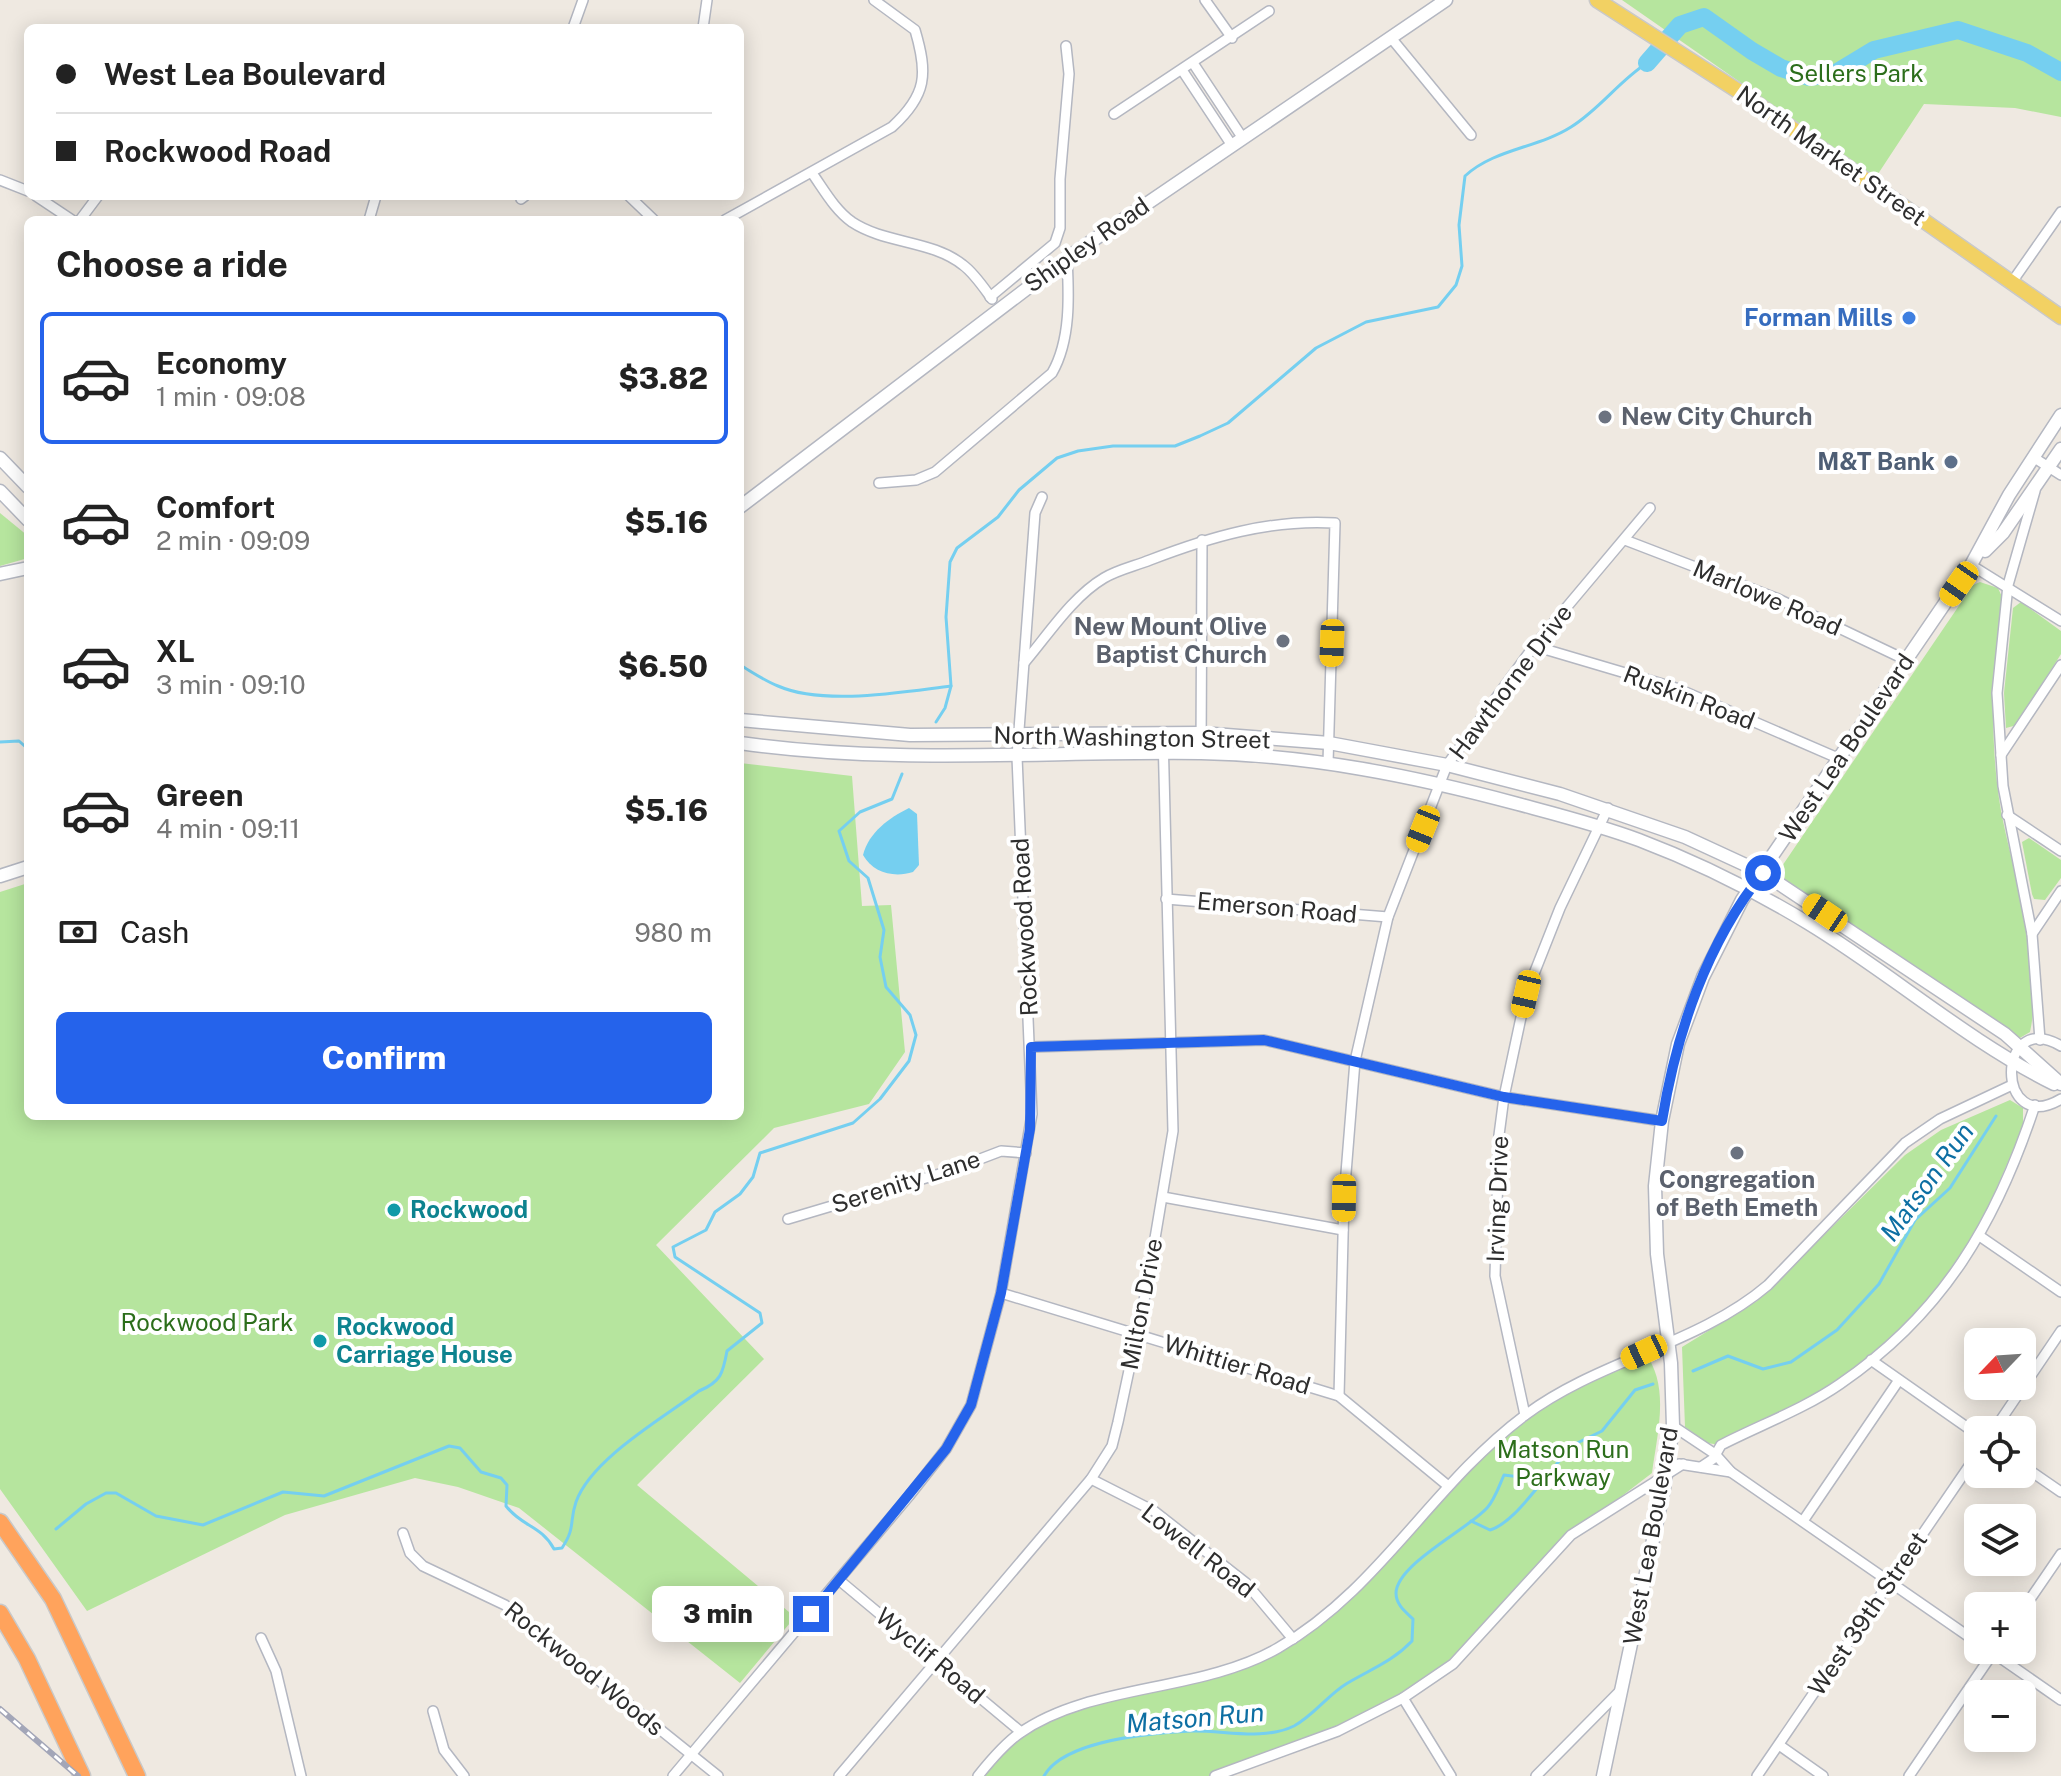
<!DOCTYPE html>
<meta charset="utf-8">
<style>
:root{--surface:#fff;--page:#f2f2f2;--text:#222;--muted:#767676;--line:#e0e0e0;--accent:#2563eb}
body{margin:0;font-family:"Public Sans",sans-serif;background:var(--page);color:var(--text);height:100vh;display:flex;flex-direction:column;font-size:30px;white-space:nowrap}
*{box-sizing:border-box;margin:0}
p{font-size:26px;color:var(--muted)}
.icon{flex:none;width:44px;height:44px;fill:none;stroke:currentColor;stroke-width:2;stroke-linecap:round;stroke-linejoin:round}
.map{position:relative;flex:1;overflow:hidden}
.drawer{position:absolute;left:24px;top:216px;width:720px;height:904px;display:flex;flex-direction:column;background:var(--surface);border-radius:12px;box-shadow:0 4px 20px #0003}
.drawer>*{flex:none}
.guide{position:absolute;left:24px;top:24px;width:720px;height:176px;border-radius:12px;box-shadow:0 4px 20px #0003;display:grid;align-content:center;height:176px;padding:0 32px;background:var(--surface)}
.needle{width:52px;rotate:245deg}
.tools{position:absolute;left:1964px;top:1328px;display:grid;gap:16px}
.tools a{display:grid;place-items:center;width:72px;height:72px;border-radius:12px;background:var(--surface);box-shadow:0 4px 20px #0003;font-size:40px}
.end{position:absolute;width:36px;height:36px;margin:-18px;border:10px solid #2563eb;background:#fff;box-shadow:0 0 0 4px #fff}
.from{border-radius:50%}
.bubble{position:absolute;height:56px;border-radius:12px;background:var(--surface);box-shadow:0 4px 20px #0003;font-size:26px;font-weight:800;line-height:56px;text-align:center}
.car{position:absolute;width:24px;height:48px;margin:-24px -12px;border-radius:10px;box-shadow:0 0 6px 2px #0007;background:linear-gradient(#f5c518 24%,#345 0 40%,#f5c518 0 76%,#345 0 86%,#f5c518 0)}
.guide b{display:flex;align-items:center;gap:28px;height:76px;font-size:30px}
.guide b+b{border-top:2px solid var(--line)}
.guide i{width:20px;height:20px;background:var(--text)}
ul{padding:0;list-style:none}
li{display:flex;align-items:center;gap:24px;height:132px;margin:0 16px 12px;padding:0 16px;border:4px solid transparent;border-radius:12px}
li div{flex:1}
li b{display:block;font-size:30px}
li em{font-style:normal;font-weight:800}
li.active{border-color:var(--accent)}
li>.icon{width:72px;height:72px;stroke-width:1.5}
h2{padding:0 32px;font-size:36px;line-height:96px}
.pay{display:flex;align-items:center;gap:20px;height:88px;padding:0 32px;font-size:30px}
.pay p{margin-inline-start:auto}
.cta{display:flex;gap:16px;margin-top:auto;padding:16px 32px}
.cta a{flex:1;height:92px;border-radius:12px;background:var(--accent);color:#fff;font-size:32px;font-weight:800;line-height:92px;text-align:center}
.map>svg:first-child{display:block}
</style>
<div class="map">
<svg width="2061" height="1776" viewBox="0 0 2061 1776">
<rect width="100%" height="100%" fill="#efe9e1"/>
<!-- green -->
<g fill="#b6e59e">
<path d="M1622 0H2061V117L2015 108 1924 104 1876 177Z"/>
<path d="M0 513 28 536V558L0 566Z"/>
<path d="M1980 582 1998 588 2003 599C1992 668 1989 741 2001 811 2014 879 2045 963 2030 1032L2018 1039 1776 875 1973 585Z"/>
<path d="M2021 602 2061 631V654L2017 725 2006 728 2004 693 2013 608Z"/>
<path d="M740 763 852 776 862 906 891 905 905 1052 869 1104 774 1128 656 1245 764 1359 637 1485 795 1617 740 1683 519 1508 458 1487 415 1478 285 1515 87 1611 0 1489V892L28 883V1116H740Z"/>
<path d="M2029 838 2061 860V878L2045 900 2034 899 2032 894 2022 842Z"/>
<path d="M2010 1100 2023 1108V1127L1977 1234 1936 1295 1906 1330 1847 1379 1721 1445 1707 1443 1685 1427 1682 1347 1757 1301 1905 1155 1941 1130Z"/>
<path d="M1644 1352C1671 1385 1657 1434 1652 1473L1571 1535 1453 1664 1379 1712 1219 1776H980L1021 1732 1079 1707 1241 1666 1355 1593 1447 1485 1525 1415Z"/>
</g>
<!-- water -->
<path fill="#75cff0" d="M909 808 917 814 919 865 913 872C894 878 873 873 863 855 869 832 889 818 909 808Z"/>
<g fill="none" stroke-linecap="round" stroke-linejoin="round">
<!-- stream -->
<g stroke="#75cff0" stroke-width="3">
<path d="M740 665C752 672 765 681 778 686 824 706 902 692 951 686L946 617 950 562 957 548 998 517 1019 490 1057 458 1078 451 1113 446H1175L1200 436 1228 423 1316 348 1366 322 1438 307 1456 285 1462 266 1459 225 1465 176C1494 149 1538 148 1571 127 1600 109 1619 81 1647 63"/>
<path d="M936 722 945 708 951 686"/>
<path d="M0 742 19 741 28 749"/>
<path d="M1693 1371 1728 1356 1763 1369 1791 1362 1837 1330 1879 1284 1915 1220 1950 1188 1996 1116"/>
<path d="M1471 1521 1490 1530C1510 1524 1529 1497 1544 1480"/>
<path d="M56 1529 86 1504 106 1493H116L156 1516 203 1525 283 1492 324 1496 449 1446 460 1448 481 1472 501 1478 507 1485 506 1506C522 1527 541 1525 554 1549L562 1548C576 1527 569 1522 576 1502 591 1459 663 1418 699 1391 721 1382 723 1373 727 1351L762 1323 760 1313 675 1257 673 1247 706 1230 715 1212 740 1194 753 1177 760 1153 853 1123 880 1099 909 1061 916 1035 910 1015 886 987 880 957 884 930 868 878 849 861 839 831 860 812 892 799 902 774"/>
<path d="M1044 1776C1064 1740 1152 1733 1191 1731 1224 1730 1263 1741 1294 1726 1313 1716 1328 1695 1346 1684 1371 1669 1392 1662 1412 1641L1413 1619C1406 1612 1396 1605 1396 1593 1397 1564 1468 1529 1487 1508 1495 1499 1499 1486 1504 1475L1544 1480 1571 1446 1602 1431 1635 1390 1653 1384"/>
</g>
<!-- river -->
<path stroke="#75cff0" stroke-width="18" d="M1647 63 1680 25 1704 17 1752 51 1781 68 1809 77 1836 73 1874 50 1958 30 2027 53 2061 72"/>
<defs>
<g id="street">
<path d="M1205 0 1232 38"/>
<path d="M573 28 583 0"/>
<path d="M703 28 707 0"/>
<path d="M1392 39 1471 135"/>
<path d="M1193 63 1242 137"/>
<path d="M1182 70 1231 144"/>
<path d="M1114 114 1269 11"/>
<path d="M812 173C824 190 835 210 852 222 885 244 932 240 963 265 974 273 984 288 992 299"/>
<path d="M0 180 28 191"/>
<path d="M36 196 72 220"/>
<path d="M629 196 654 220"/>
<path d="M521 199 525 196"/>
<path d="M80 220 98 196"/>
<path d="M369 220 376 196"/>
<path d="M725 220 892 127C927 95 928 74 915 30L874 0"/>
<path d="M2012 282 2061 212"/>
<path d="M990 297 1055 243 1060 228V179L1069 74 1066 46"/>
<path d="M2033 457 2061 475"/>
<path d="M879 483 916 480 935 472 1052 373C1071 340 1069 295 1067 258"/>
<path d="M2035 491 2008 585 1997 693 2003 786 2032 934 2040 1040"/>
<path d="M1625 540 1776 598 1906 660"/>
<path d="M1971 565 2061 621"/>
<path d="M1534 646 1676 688 1840 759"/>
<path d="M1024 663C1048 635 1072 597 1104 578 1117 570 1135 566 1150 560 1210 537 1270 519 1335 523L1328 763"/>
<path d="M1201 753 1202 540"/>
<path d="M2001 755 2061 665"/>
<path d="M2007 815 2061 851"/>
<path d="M1166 899 1388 917"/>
<path d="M2032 934 2061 891"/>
<path d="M2061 1046C1995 1007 1995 1138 2061 1099"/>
<path d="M1031 1047 1264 1040 1504 1097 1662 1121"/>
<path d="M1163 1197 1343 1230"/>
<path d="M788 1219 946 1172 1001 1151 1026 1153"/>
<path d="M1981 1237 2061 1292"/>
<path d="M1001 1293 1339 1396 1447 1485"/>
<path d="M1871 1360 1978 1435"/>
<path d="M1339 1396 1344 1198 1355 1061 1388 917 1447 765 1534 646 1650 508"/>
<path d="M1525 1415 1495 1276 1499 1135 1504 1097 1526 994 1560 908 1608 808"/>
<path d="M1673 1426 1715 1454 1731 1472 1978 1643"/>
<path d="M1994 1430 2061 1331"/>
<path d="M1679 1464 1731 1472"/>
<path d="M2022 1465 2061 1492"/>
<path d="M1701 1467 1713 1459 1721 1445C1760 1425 1804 1409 1840 1384 1944 1313 1997 1221 2035 1105"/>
<path d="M1091 1479 1154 1511 1246 1583 1293 1639"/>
<path d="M1803 1521 1899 1380"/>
<path d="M403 1533 410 1553 423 1566 505 1605 718 1776"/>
<path d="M839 1580 1021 1732"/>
<path d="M2022 1611 2061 1554"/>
<path d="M261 1638 276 1671 301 1776"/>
<path d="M1989 1650 2061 1700"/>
<path d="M1403 1698 1451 1776"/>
<path d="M433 1711 444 1750 464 1776"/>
<path d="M1779 1745 1823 1776"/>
<path d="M673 1776 909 1496 946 1449 971 1405 1001 1293 1032 1114 1017 757 1035 513 1042 497"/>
<path d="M839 1776 1091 1479 1112 1446 1118 1422 1147 1286 1173 1131 1163 734"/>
<path d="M978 1776C990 1761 1004 1744 1020 1733 1091 1683 1200 1693 1278 1648 1378 1591 1432 1485 1524 1416 1598 1360 1698 1345 1768 1285L1905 1143 1940 1119 2012 1085"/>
<path d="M1215 1776 1338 1731 1403 1698 1453 1664 1571 1535 1683 1464"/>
<path d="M1536 1776 1620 1691"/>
<path d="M1757 1776 1978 1453"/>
<path d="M1909 1776 1995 1650"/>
</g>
<g id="secondary">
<path d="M0 458 28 487"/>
<path d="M0 491 28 520"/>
<path d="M740 507 1067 258 1446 0"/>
<path d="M1985 551 2003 533 2061 449"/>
<path d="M0 574 28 568"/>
<path d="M740 720 910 735 1201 733 1329 743 1447 765 1560 794 1685 837 1763 873 2005 1034 2061 1084"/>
<path d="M740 743C894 765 1046 751 1201 753 1309 755 1414 776 1518 804 1559 815 1599 825 1639 840 1697 862 1755 891 1808 923 1892 974 1966 1040 2054 1084"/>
<path d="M0 876 28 867"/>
<path d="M1603 1776 1664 1488 1673 1426 1671 1363 1657 1254 1655 1186 1662 1121 1678 1044 1703 977 1742 900 1971 565 2009 495 2061 415"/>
</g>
<path id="primary" d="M1597 0 1746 96 2061 317"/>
<g id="highway">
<path d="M0 1522 53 1599 137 1776"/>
<path d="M0 1613 27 1659 82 1776"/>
</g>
</defs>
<!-- street casing -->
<use href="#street" stroke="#b4b7c1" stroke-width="12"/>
<!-- secondary casing -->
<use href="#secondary" stroke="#b4b7c1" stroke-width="15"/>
<!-- primary casing -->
<use href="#primary" stroke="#c9c9c9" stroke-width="17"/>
<!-- highway casing -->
<use href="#highway" stroke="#c9c9c9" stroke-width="19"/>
<!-- street -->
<use href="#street" stroke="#fff" stroke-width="9"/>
<!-- secondary -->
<use href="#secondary" stroke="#fff" stroke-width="12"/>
<!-- primary -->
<use href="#primary" stroke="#f2d163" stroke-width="14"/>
<!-- highway -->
<use href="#highway" stroke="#ffa35c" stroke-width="16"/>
<defs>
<path id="rail" d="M0 1709 78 1776"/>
</defs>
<!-- rail casing -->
<use href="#rail" stroke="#a3a6b8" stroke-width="6"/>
<!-- rail -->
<use href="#rail" stroke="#fff" stroke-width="3" stroke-dasharray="9" stroke-linecap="butt"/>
</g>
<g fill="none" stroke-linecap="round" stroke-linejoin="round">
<!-- route -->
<path stroke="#2563eb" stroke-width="10" d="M811 1614 946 1449 971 1405 1001 1293 1030 1129 1031 1047 1264 1040 1504 1097 1662 1121C1676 1034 1707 942 1763 873"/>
</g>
<!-- markers -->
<circle fill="#3f7fe0" stroke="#fff" stroke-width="3" cx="1909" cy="318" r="8"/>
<g fill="#6b7280" stroke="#fff" stroke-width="3">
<circle cx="1605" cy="417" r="8"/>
<circle cx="1283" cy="641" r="8"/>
<circle cx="1737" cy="1153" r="8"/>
</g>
<circle fill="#5c6f8a" stroke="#fff" stroke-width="3" cx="1951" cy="462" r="8"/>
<g fill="#0f9aa8" stroke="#fff" stroke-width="3">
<circle cx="394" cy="1210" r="8"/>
<circle cx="320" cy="1341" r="8"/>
</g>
<g text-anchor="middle" stroke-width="8" stroke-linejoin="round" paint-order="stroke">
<!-- park labels -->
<g font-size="24" fill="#2c6e1b" stroke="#fff">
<text x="1856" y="82">Sellers Park</text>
<text x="207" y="1331">Rockwood Park</text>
<text x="1563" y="1458">Matson Run<tspan x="1563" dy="28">Parkway</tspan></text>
</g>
<!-- street labels -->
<g font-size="24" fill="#2e2e2e" stroke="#fff">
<text transform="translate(1831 156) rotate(35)" y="8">North Market Street</text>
<text transform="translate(1087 245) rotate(-35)" y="8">Shipley Road</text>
<text transform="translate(1767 598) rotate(23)" y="8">Marlowe Road</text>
<text transform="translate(1511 682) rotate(-53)" y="8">Hawthorne Drive</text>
<text transform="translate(1689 698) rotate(21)" y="8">Ruskin Road</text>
<text transform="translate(1132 738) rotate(1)" y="8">North Washington Street</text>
<text transform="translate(1847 748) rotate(-56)" y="8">West Lea Boulevard</text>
<text transform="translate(1277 908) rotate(5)" y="8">Emerson Road</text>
<text transform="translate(1025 927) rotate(-93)" y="8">Rockwood Road</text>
<text transform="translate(906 1182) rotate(-18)" y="8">Serenity Lane</text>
<text transform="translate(1498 1199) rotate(-88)" y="8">Irving Drive</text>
<text transform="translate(1142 1304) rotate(-79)" y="8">Milton Drive</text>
<text transform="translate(1237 1365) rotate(17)" y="8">Whittier Road</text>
<text transform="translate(1651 1536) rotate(-80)" y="8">West Lea Boulevard</text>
<text transform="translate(1198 1551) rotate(38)" y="8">Lowell Road</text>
<text transform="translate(1868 1614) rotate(-56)" y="8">West 39th Street</text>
<text transform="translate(930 1656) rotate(40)" y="8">Wyclif Road</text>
<text transform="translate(584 1669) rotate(39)" y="8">Rockwood Woods</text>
</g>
<!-- shop labels -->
<g font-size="24" font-weight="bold" fill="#366cbe" stroke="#fff" text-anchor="end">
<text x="1893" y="326">Forman Mills</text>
</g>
<!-- worship labels -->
<g font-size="24" font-weight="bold" fill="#5b616d" stroke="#fff" text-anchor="start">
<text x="1621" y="425">New City Church</text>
<text x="1267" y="635" text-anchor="end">New Mount Olive<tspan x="1267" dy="28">Baptist Church</tspan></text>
<text x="1737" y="1188" text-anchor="middle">Congregation<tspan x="1737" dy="28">of Beth Emeth</tspan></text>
</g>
<!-- service labels -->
<g font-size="24" font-weight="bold" fill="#4e5e75" stroke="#fff" text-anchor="end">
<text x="1935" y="470">M&amp;T Bank</text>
</g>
<!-- culture labels -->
<g font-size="24" font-weight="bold" fill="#0d838f" stroke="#fff" text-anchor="start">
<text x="410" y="1218">Rockwood</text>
<text x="336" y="1335">Rockwood<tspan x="336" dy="28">Carriage House</tspan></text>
</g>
<!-- water labels -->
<g font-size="26" font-style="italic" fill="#0d6fa3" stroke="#fff">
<text transform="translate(1927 1182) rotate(-54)" y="9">Matson Run</text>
<text transform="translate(1195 1718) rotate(-5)" y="9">Matson Run</text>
</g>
</g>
</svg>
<div class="tools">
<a><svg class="needle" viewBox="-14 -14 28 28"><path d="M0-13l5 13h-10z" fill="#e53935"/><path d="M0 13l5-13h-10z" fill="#767676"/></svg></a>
<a><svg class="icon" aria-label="locate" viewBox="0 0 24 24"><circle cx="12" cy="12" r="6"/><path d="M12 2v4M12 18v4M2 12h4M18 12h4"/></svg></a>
<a><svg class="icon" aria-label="layers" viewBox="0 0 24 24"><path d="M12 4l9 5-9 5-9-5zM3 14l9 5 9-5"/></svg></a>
<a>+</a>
<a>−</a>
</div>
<i class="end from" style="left:1763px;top:873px"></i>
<i class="end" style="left:811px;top:1614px"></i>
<div class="bubble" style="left:652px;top:1586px;width:132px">3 min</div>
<i class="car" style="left:1959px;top:584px;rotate:215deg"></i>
<i class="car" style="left:1332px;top:643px;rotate:182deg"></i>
<i class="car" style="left:1423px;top:829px;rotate:202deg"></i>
<i class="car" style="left:1825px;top:913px;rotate:304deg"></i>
<i class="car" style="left:1526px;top:994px;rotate:193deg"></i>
<i class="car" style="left:1344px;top:1198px;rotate:181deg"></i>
<i class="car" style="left:1644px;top:1352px;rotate:245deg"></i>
<div class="guide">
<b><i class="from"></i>West Lea Boulevard</b>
<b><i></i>Rockwood Road</b>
</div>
<section class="drawer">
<h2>Choose a ride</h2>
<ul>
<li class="active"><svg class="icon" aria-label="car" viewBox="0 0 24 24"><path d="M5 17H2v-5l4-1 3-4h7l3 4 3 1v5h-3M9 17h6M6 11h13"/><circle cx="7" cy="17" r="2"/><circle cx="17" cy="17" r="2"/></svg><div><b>Economy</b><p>1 min · 09:08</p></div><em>$3.82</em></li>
<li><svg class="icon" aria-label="car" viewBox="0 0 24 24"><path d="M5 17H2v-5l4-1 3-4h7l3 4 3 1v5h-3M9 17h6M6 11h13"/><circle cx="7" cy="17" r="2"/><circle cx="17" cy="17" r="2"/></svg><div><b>Comfort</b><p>2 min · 09:09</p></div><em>$5.16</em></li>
<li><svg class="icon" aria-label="car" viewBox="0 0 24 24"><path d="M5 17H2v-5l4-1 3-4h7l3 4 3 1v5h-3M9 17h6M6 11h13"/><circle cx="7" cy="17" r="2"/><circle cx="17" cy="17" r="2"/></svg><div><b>XL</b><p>3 min · 09:10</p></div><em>$6.50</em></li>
<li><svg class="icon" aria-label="car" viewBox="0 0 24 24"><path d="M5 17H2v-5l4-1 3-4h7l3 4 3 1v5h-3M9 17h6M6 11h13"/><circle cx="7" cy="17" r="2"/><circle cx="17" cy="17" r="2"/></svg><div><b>Green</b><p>4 min · 09:11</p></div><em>$5.16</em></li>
</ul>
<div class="pay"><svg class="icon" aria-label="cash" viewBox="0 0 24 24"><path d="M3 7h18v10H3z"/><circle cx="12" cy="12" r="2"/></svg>Cash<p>980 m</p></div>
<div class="cta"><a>Confirm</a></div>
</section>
</div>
